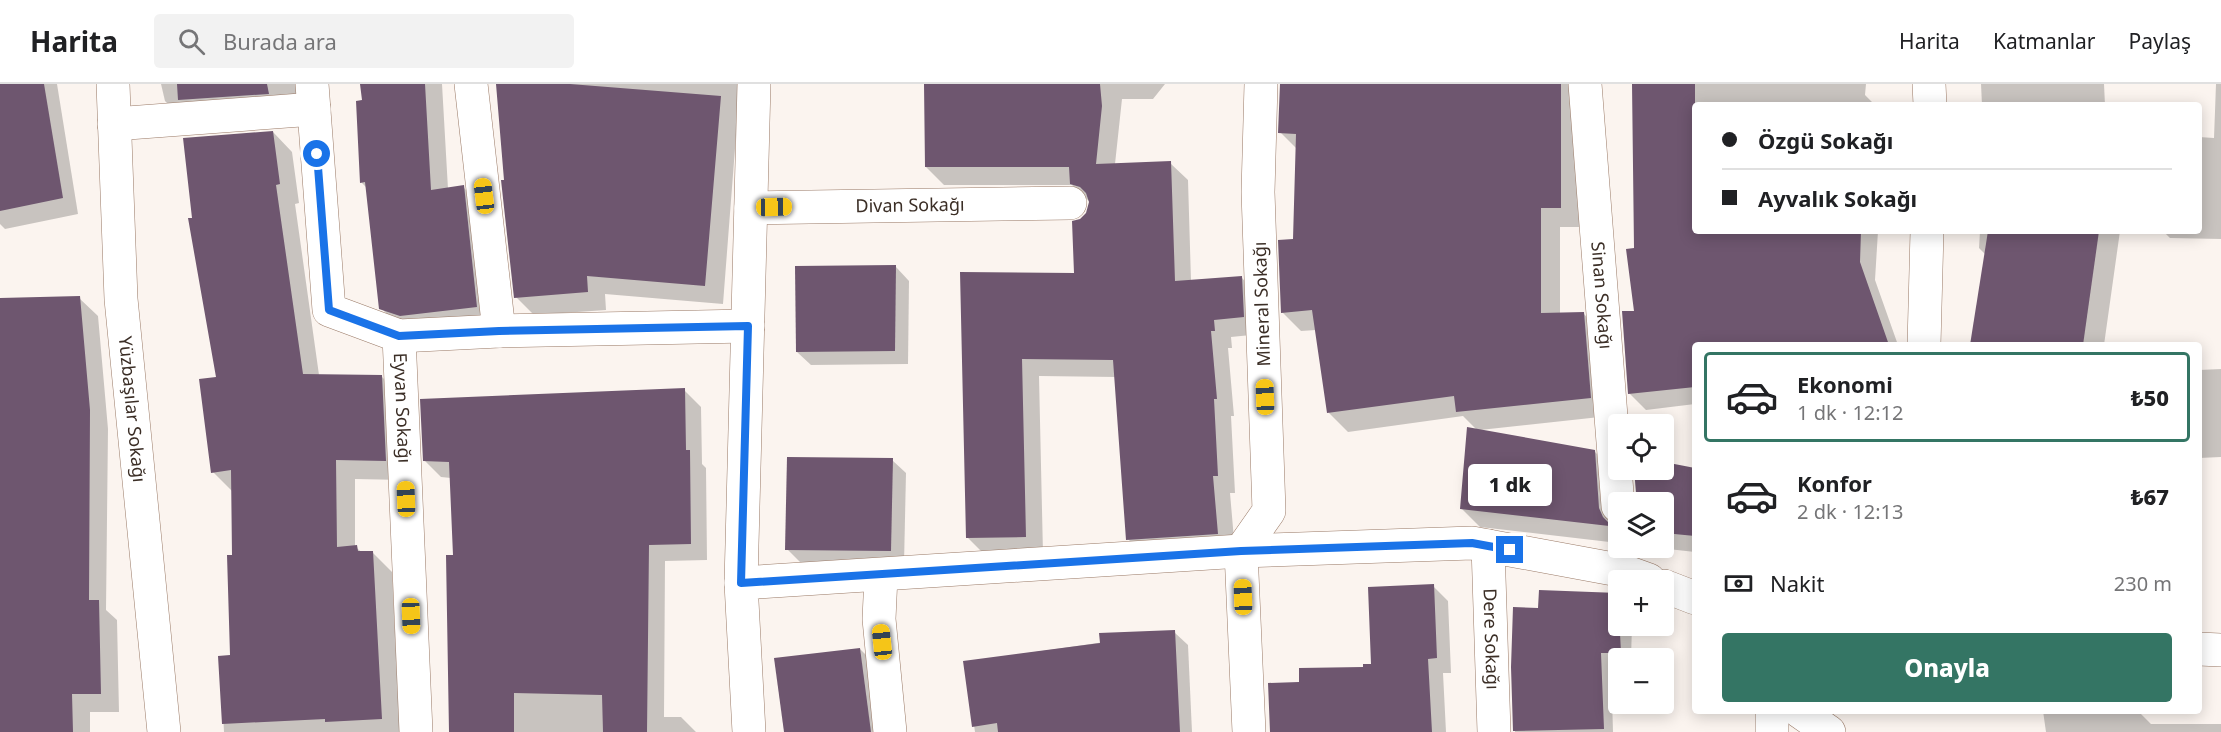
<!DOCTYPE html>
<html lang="tr">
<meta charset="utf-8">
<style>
:root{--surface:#fff;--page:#f2f2f2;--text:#202124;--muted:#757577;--line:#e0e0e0;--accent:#347564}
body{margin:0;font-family:"Noto Sans",sans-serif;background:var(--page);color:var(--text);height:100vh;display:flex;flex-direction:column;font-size:22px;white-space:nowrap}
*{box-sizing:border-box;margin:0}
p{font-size:20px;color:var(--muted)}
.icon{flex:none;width:33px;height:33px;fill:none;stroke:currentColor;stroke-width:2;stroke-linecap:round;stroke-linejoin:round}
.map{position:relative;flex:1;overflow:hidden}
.drawer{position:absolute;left:1692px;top:258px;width:510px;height:372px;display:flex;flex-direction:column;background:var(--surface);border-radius:6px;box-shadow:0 3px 15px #0003}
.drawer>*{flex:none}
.banner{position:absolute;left:1692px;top:18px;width:510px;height:132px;border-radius:6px;box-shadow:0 3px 15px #0003;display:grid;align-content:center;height:132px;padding:0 30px;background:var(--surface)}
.controls{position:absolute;left:1608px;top:330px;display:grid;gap:12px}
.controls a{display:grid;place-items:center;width:66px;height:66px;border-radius:6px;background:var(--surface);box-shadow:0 3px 15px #0003;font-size:30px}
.end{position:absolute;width:27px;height:27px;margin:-14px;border:8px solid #1a73e8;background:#fff;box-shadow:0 0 0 3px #fff}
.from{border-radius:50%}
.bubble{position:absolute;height:42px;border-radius:6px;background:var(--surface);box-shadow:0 3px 15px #0003;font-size:20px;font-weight:800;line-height:42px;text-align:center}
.car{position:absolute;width:18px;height:36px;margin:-18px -9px;border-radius:8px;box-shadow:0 0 4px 2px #0007;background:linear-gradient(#f5c518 24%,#345 0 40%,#f5c518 0 76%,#345 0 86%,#f5c518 0)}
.banner b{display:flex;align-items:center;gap:21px;height:57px;font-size:22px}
.banner b+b{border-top:2px solid var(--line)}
.banner i{width:15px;height:15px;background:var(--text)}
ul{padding:10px 0 0;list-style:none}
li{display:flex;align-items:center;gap:18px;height:90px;margin:0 12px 9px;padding:0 18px;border:3px solid transparent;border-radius:6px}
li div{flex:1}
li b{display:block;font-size:22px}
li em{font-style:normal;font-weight:800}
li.on{border-color:var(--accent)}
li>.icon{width:54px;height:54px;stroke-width:1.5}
.pay{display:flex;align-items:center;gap:15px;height:66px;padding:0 30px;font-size:22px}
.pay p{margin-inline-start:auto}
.cta{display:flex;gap:12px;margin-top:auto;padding:12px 30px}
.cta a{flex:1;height:69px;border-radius:6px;background:var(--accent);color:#fff;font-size:24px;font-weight:800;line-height:69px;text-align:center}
header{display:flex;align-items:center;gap:36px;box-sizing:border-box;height:84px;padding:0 30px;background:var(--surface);border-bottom:2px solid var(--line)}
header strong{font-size:28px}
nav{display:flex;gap:33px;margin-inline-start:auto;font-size:21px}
.search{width:420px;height:54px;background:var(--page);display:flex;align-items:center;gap:15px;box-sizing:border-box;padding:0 21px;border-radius:6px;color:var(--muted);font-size:22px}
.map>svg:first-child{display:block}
</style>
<header>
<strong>Harita</strong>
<div class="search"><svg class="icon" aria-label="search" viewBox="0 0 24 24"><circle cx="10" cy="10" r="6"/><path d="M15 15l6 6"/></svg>Burada ara</div>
<nav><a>Harita</a><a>Katmanlar</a><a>Paylaş</a></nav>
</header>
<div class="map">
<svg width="2221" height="648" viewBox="0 0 2221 648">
<rect width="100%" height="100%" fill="#fbf4ef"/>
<!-- shadow -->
<g fill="#0003">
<path d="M0 0H57L78 130 5 145 0 140Z"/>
<path d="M161 0H298L304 27 185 37 165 17Z"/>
<path d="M361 0H442L448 105 463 103 482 122 495 242 400 243 381 224 367 104 361 98 364 18Z"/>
<path d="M497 0H740L723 220 605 210 606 226 534 231 516 213Z"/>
<path d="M926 0H1165L1153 15H1122L1115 80 1170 79 1188 96 1191 197 1242 194 1259 212 1261 250 1231 253 1232 264H1228L1234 332H1231L1235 409H1230L1235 467 1145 473 1128 455 1116 293 1039 292 1043 470 985 471 967 453 962 189 1075 190 1081 136 1087 129 1090 118 1072 101H944L926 83Z"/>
<path d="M1280 0H1579V143H1560V230L1583 229 1602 249 1609 332 1480 346 1594 367 1613 386 1618 459 1480 443 1461 424 1477 346 1463 332 1348 348 1329 329 1316 246 1301 247 1282 228 1294 156 1297 65 1280 48Z"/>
<path d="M1634 0H1866L1865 11 1875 21H1695V147H1878L1875 196 1898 261H1695V320L1646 326 1629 309 1636 228Z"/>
<path d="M1981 0H2104L2105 21H1982Z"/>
<path d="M2216 0H2221V155L2170 154 2163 147H2199V53L2214 54Z"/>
<path d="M273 48 292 68 299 119 295 120 319 291 381 292 401 312 404 396 355 395V463L363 469 372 468 392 488 400 648H224L220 573H231L233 408 213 388 218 294 193 135Z"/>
<path d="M1980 147H2120L2104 261H1972L1986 171 1979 164Z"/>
<path d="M896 183 909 197 908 280 811 281 797 268Z"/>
<path d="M79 214 98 232 108 345 106 526 117 536 119 628H90V648H0V216Z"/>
<path d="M2221 285V373L2199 374V286Z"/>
<path d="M684 306 701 323 702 380 706 384 707 476 665 477 664 633H681L696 648H450L454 472 451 394 441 393 425 377Z"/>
<path d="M892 376 906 389 904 480 801 479 787 465Z"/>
<path d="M1664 380 1695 385V468L1659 464H1664V418H1636L1635 386H1664Z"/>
<path d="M1433 502 1448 517 1451 589H1443L1446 648H1271L1301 600 1372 581Z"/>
<path d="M1540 508 1618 511V542H1632L1631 574H1618V579H1611L1613 648H1515L1512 583 1540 525Z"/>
<path d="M1174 548 1188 561 1192 648H975L965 578Z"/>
<path d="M860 565 878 583 886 648H785Z"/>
<path d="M2043 627H2138L2151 640H2221V648H2046Z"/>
</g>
<!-- building -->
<g fill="#6e566f">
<path d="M0 0H44L63 114 0 127Z"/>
<path d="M177 0H267L269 10 178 16Z"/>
<path d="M360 0H425L431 106 464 101 477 223 400 232 379 225 365 98 360 99 356 17 362 16Z"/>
<path d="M496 0H570L721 12 705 202 587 192 588 208 514 214 501 96H504Z"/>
<path d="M924 0H1100L1102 22 1096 80 1171 77 1175 197 1242 192 1244 233 1214 236 1215 247H1211L1217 315H1214L1218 392H1213L1218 450 1126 456 1113 276 1022 275 1026 453 966 454 960 188 1074 189 1072 137 1080 135 1086 129 1089 118 1086 109 1080 103 1070 100 1069 83H925Z"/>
<path d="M1280 0H1561V124H1541V229L1584 228 1591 314 1456 328 1454 312 1327 329 1312 226 1281 229 1278 156 1293 155 1296 50 1278 49Z"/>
<path d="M1632 0H1695V147H1861L1860 178 1889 261H1695V303L1628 310 1622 227H1634L1626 165 1634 164Z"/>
<path d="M273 47 280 100 276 101 303 290 382 291 386 377 336 376 337 463 357 461 358 467H373L382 635 325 638V635L222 640 218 572 230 571 227 471H232L231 386 211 389 199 295 216 293 188 134H192L183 54Z"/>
<path d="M1988 147H2099L2083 261H1970Z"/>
<path d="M896 181 895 267 796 268 795 182Z"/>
<path d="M80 212 90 326 89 516H99L101 610H72L73 648H0V214Z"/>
<path d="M685 304 686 366H690L691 460 649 461 647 648H603L602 611 514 609V648H449L446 471H453L449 378 423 377 420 315Z"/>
<path d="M1467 343 1595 366 1599 424 1603 433 1609 439 1618 441V443L1460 425Z"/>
<path d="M787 373 893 374 891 467 785 466Z"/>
<path d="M1664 378 1695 384V452L1664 449V418H1637L1634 386H1664Z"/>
<path d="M1434 500 1437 574 1428 575 1432 648H1270L1268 599 1299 598V584L1363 583V580H1371L1368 503Z"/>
<path d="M1539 506 1618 509 1621 569H1601L1604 645 1513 647 1511 583 1513 523 1538 524Z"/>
<path d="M1175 546 1180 648H998L997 639 972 643 963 577 1100 559 1099 549Z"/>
<path d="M860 564 871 648H784L774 574Z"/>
</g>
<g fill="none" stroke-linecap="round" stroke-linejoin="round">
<defs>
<g id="street">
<path id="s1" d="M113 0 121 215 164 648"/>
<path d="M312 0 329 226 399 252 499 247 748 242"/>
<path d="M471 0 499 247"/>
<path id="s2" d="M1585 0 1618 422"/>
<path d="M1929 0 1930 21"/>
<path d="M114 40 314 25"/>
<path id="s3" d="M751 124 1070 119"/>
<path id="s4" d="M399 252 416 648"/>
<path d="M1924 261 1927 147"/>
<path id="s5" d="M1488 462 1494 648"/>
<path d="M881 492 879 535 890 648"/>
<path d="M1664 502 1695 514"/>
<path d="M2199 565 2221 566"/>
<path d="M1772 627V648"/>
<path d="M1799 627 1829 648"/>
<path d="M749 648 741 499 1241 467 1472 459 1624 487 1649 496"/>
<path d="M1249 648 1241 467 1269 427 1258 108 1261 0"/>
</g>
<path id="secondary" d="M741 499 754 0"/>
</defs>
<!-- street casing -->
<use href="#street" stroke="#9a7a67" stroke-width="34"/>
<!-- secondary casing -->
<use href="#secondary" stroke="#9a7a67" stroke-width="34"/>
<!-- street -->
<use href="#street" stroke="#fff" stroke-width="33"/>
<!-- secondary -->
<use href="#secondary" stroke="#fff" stroke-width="33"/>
</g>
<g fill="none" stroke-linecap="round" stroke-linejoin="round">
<!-- route -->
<path stroke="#1a73e8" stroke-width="8" d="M317 70 329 226 399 252 499 247 748 242 741 499 1241 467 1472 459 1510 466"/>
</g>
<g text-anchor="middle" stroke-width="6" stroke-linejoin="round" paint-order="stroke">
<!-- street labels -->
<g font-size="18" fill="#3b2e26" stroke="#fff">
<text dy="6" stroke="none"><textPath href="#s3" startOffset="159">Divan Sokağı</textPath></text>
<text dy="6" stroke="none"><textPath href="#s2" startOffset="212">Sinan Sokağı</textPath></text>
<text transform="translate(1262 220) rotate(-92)" y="6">Mineral Sokağı</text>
<text dy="6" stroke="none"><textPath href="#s1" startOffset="326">Yüzbaşılar Sokağı</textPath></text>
<text dy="6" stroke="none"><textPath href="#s4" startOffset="72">Eyvan Sokağı</textPath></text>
<text dy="6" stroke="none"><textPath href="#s5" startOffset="93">Dere Sokağı</textPath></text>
</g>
</g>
</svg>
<div class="controls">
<a><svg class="icon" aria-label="locate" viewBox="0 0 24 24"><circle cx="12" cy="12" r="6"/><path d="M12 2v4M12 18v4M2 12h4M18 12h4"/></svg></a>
<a><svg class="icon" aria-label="layers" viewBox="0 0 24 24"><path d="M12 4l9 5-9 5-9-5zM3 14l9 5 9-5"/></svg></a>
<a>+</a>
<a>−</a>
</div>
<i class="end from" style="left:317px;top:70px"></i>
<i class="end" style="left:1510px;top:466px"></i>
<div class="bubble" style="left:1468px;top:380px;width:84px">1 dk</div>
<i class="car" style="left:484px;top:112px;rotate:353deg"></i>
<i class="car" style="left:774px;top:123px;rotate:89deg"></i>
<i class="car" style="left:1265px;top:313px;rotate:358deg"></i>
<i class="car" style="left:406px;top:415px;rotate:358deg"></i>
<i class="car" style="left:1243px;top:513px;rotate:358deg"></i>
<i class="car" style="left:411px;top:532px;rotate:178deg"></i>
<i class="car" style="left:882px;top:558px;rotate:354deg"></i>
<div class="banner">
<b><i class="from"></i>Özgü Sokağı</b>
<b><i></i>Ayvalık Sokağı</b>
</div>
<section class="drawer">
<ul>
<li class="on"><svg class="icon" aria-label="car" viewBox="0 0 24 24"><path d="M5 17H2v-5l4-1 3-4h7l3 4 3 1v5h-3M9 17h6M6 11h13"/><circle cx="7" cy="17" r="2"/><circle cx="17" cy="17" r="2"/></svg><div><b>Ekonomi</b><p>1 dk · 12:12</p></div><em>₺50</em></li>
<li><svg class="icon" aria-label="car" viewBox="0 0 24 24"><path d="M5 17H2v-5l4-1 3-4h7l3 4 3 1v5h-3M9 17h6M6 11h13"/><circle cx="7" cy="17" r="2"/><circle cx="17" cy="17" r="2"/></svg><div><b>Konfor</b><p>2 dk · 12:13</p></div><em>₺67</em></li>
</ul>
<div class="pay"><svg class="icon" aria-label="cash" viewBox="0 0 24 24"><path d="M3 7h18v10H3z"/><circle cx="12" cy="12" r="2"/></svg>Nakit<p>230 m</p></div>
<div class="cta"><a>Onayla</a></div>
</section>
</div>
